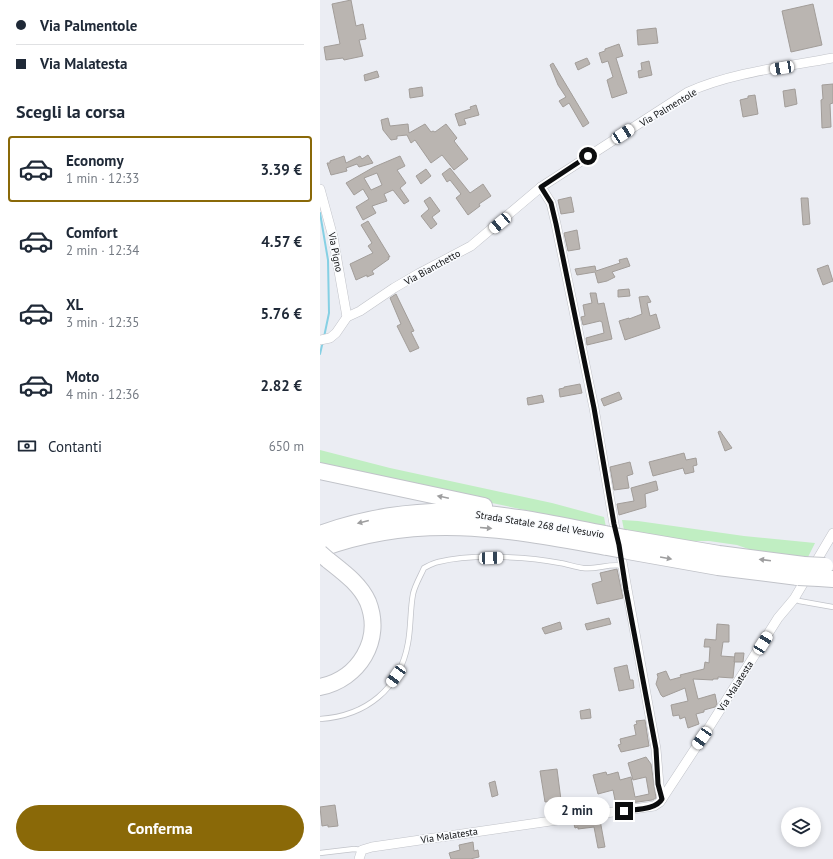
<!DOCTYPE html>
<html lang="it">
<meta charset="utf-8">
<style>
:root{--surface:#fff;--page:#f2f2f3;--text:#1f2937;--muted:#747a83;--line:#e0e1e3;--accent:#8a6908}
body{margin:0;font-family:"PT Sans",sans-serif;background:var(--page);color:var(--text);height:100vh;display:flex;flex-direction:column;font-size:15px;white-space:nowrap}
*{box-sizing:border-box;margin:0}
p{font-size:13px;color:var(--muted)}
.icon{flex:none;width:22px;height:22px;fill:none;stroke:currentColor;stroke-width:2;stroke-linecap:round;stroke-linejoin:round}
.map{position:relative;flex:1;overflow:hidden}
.side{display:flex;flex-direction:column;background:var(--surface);width:320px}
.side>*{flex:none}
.hud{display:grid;align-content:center;height:88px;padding:0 16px;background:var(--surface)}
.tools{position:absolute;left:461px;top:807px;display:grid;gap:8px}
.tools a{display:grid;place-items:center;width:40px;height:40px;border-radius:50%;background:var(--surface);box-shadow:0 2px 6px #0003;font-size:20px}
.end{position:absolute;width:18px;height:18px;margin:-9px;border:5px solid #0c0d0e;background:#fff;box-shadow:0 0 0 2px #fff}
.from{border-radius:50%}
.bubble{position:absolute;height:28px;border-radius:14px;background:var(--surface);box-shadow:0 2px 6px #0003;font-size:13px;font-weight:800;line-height:28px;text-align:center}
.car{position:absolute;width:12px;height:24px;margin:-12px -6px;border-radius:5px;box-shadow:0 0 3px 1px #0007;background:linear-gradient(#fff 24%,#345 0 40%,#fff 0 76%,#345 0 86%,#fff 0)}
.hud b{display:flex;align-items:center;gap:14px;height:38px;font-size:15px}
.hud b+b{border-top:1px solid var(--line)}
.hud i{width:10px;height:10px;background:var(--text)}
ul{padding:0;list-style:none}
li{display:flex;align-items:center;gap:12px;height:66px;margin:0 8px 6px;padding:0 8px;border:2px solid transparent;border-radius:4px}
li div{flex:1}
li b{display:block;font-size:15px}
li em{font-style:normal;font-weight:800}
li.selected{border-color:var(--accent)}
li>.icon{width:36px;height:36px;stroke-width:1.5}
h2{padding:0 16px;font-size:18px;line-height:48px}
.pay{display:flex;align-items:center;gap:10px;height:44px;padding:0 16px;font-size:15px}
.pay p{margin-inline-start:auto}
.primary-button{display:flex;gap:8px;margin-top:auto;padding:8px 16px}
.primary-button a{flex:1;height:46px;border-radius:24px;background:var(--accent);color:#fff;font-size:16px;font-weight:800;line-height:46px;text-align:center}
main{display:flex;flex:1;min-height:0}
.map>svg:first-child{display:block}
</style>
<main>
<section class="side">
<div class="hud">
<b><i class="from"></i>Via Palmentole</b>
<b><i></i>Via Malatesta</b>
</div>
<h2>Scegli la corsa</h2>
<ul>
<li class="selected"><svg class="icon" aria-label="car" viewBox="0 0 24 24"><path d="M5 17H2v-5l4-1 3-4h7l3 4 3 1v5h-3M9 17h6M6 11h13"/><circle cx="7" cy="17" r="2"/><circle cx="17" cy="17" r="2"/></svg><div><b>Economy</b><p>1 min · 12:33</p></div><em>3.39 €</em></li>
<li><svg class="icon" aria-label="car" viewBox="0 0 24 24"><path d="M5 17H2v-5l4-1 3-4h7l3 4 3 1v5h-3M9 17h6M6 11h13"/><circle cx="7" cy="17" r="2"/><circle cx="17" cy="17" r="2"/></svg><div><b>Comfort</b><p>2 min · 12:34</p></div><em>4.57 €</em></li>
<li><svg class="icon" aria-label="car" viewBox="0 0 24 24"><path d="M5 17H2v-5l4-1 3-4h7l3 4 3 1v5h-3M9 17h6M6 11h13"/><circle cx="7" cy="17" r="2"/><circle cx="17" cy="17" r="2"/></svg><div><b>XL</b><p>3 min · 12:35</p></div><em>5.76 €</em></li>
<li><svg class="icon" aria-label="car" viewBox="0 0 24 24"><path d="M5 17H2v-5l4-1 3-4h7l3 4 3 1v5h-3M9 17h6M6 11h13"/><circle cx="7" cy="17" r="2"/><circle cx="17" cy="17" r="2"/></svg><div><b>Moto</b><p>4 min · 12:36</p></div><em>2.82 €</em></li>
</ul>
<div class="pay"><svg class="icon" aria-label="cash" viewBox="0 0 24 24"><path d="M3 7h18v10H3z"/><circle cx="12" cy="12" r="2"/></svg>Contanti<p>650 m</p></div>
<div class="primary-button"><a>Conferma</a></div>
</section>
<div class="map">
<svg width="513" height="859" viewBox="0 0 513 859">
<rect width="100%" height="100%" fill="#ebedf3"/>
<!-- green -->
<g fill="#c0eec2">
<path d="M0 450 70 468 232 503 284 517 286 527 0 467Z"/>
<path d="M302 520 318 521 424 536 495 543 488 557 437 552 417 545 389 541H366L304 530Z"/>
</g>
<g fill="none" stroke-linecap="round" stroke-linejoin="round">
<!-- stream -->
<g stroke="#86d0e4" stroke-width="2">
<path d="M0 213 8 260 9 313 4 337"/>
<path d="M0 354 3 341"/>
</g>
</g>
<!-- building -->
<g fill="#bab5b1" stroke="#a29d99" fill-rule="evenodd">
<path d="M31 0 36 26 43 24 46 39 39 40 43 56 24 60 23 58 6 60 4 47 20 44 12 4Z"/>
<path d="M493 4 502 45 471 52 462 11Z"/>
<path d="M336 28 338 43 318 45 317 30Z"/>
<path d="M299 44 303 56 296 58 307 93 292 98 287 80 293 77 288 61 282 63 279 53 285 51V49Z"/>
<path d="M267 58 270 64 258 70 255 63Z"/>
<path d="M329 61 332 75 319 78 318 71 322 70 321 63Z"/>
<path d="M233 63 269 123 263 127 249 103 243 107 239 101 246 97 238 85 230 65Z"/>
<path d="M57 71 59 77 45 81 44 75Z"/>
<path d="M513 84V103L510 104 511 127 502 128 501 100 503 99 502 85Z"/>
<path d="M102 87 103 96 90 98 89 89Z"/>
<path d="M475 89 477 104 465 107 463 91Z"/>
<path d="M435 95 438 114 423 117 420 100 428 98V96Z"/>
<path d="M156 105 159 115 144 119 146 124 139 126 135 114 151 109 150 107Z"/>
<path d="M68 118 70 126 88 124 89 133 105 124 111 132 113 131 115 132 126 124 137 138 134 141 148 159 134 170 122 155 111 163 95 140 91 143 87 135 77 136V139L71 140 63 130 61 120Z"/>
<path d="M48 155 53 163 39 167 37 164 26 168 27 171 11 175 7 163H10V161L24 156 26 163 40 156 42 159Z"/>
<path d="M80 156 85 166 77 170 86 183 80 188 89 201 84 204 73 190 64 194 67 201 52 206 56 213 43 220 36 207 49 199 43 189 34 195 26 183 54 167ZM57 173 62 185 51 190 44 178Z"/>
<path d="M130 168 150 193 163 184 171 196 159 204 160 206 148 215 136 198 141 194 130 180 127 182 122 174Z"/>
<path d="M106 169 111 176 101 184 96 176Z"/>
<path d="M110 197 120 211 112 217 117 224 111 229 101 216 109 209 104 201Z"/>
<path d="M251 197 254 212 241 214 238 200Z"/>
<path d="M481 198H488L490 224 483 225Z"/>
<path d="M48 221 70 257H68L69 259 52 271 54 274 47 277V275L36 280 30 264 53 253 48 246 52 243 41 225Z"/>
<path d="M257 230 260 249 248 251 244 233Z"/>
<path d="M307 258 310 266 292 272 295 277 287 281 278 283 275 272 257 275 255 269 275 266 276 271 300 263 299 260Z"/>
<path d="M508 265 513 281 503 285 497 269Z"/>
<path d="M309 289 310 296 298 297V290Z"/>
<path d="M270 293H276L278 304 284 303 292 339 267 345 266 338 284 333 282 322 280 321 263 325 261 317 265 316 263 305 272 303Z"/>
<path d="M76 294 94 331 91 332 99 348 90 352 77 326 81 324 70 298Z"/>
<path d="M328 296 331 302 327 303 330 316 336 314 340 328 305 340 299 321 309 318V319L322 314 319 297Z"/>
<path d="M260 384 262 393 240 397 239 389 244 388V387Z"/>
<path d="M299 392 302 399 284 406 281 399Z"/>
<path d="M222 395 224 402 208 405 207 398Z"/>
<path d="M400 431 412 448 405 451 398 432Z"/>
<path d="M364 453 366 460 376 458 377 465 373 466 374 472 365 474 363 468 333 476 329 462Z"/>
<path d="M310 462 313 474 307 476 309 488 294 490 290 467Z"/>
<path d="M336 481 338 490 325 494 326 507 299 515 297 504 314 501 311 488Z"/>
<path d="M297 569 303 598 277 604 272 584 282 581 280 573Z"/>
<path d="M289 618 291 624 267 630 265 624Z"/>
<path d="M240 622 242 629 225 634 222 628Z"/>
<path d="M397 624 409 625V642H403L401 656 415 657 413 678 398 677V679H393V680L373 679 378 699 395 694 397 704 395 707 384 710V712L376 714 379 724 368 728 365 717 360 719 359 715 353 716 351 705 368 701 365 688 343 697 341 695 336 684 338 677 337 674 346 671 350 680 361 677 360 675 384 669 385 662 389 663 390 647H384L385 639 396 640Z"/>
<path d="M415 653H424L423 662H414Z"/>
<path d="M307 665 310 680H313L314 688 299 691 294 668Z"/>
<path d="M270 709 271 718 261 719 260 711Z"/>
<path d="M325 720 329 746 301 752 298 745 301 744 300 739 316 735 314 725 317 724 316 721Z"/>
<path d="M326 757 331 764 336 798 332 800 296 805 293 790 278 794 273 775 286 772 287 775 298 772 300 780 311 777 315 797 329 794 326 777 313 780 308 763Z"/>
<path d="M237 769 241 800 225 802 220 771Z"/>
<path d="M175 781 178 795 172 797 169 783Z"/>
<path d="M15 805 18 826 8 827V825L2 826 0 807Z"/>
<path d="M280 820 285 847 278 848 274 827 258 829V827L255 828 254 824Z"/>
<path d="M153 842 154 851 158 850 159 857 150 859H131L129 853 140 850 139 845Z"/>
</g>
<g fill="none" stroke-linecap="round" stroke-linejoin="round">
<defs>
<g id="lane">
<path d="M474 599 479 601 513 607"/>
<path d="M0 719C46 716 80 689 88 643 91 627 90 610 93 594 95 585 100 577 104 568 108 566 113 563 118 562 150 554 206 556 240 563 247 564 255 567 263 568 277 570 289 563 303 566"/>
<path d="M0 853 34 849 42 850"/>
</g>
<g id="street">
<path d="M0 189 13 237 27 317"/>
<path d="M0 340 10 338 16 333 27 317 40 311 74 288 98 274 151 246 221 187 368 92C413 72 465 67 513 58"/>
<path d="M342 799 388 729 458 618 474 599 513 533"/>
<path d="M39 859 42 850 52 847 334 806 340 802 342 799 339 785 336 749 299 545 294 524 274 408 236 224 231 203 221 187"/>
</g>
<g id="highway">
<path d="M0 471 164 506"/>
<path d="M0 534C44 518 94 510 140 512 189 514 237 525 285 534"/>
<path d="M305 538 399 554 484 565"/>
<path d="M0 549C99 512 187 529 287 547"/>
<path d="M308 551 398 567 478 577"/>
<path d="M499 578 513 579"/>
<path d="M0 687C39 679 63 640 48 602 40 584 23 572 8 560"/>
</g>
</defs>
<!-- lane casing -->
<use href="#lane" stroke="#c1c3c9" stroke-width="6"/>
<!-- street casing -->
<use href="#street" stroke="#c1c3c9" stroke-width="10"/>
<!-- highway casing -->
<use href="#highway" stroke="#c1c3c9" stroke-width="18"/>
<!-- lane -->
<use href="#lane" stroke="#fff" stroke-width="4.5"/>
<!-- street -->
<use href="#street" stroke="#fff" stroke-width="9"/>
<!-- highway -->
<use href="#highway" stroke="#fff" stroke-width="16"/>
<defs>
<g id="highway-bridge">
<path d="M285 534 305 538"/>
<path d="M287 547 308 551"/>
<path d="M0 553 8 560"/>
<path d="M484 565 505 566"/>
<path d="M478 577 499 578"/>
</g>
</defs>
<!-- highway-bridge casing -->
<use href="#highway-bridge" stroke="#c1c3c9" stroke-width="18" stroke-linecap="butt"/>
<!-- highway-bridge -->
<use href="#highway-bridge" stroke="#fff" stroke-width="16"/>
</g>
<!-- one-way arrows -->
<defs><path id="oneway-solid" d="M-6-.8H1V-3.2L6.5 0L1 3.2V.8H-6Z"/></defs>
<g fill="#9e9e9f">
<use href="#oneway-solid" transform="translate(123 497) rotate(-168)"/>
<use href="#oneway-solid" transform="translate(43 522) rotate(166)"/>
<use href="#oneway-solid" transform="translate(166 528) rotate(5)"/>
<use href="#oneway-solid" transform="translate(346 558) rotate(10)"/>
<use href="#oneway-solid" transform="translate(445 560) rotate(-173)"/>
</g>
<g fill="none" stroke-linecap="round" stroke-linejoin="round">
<!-- route -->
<path stroke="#0c0d0e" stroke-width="5" d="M268 156 221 187 231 203 236 224 274 408 294 524 299 545 306 590 336 749 338 784 342 799C336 810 315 809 304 811"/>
</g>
<g text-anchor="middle" stroke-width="3" stroke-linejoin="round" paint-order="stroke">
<!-- street labels -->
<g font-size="10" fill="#0c0d0e" stroke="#f9fbfe">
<text transform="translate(348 107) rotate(-31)" y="4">Via Palmentole</text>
<text transform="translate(16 252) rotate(79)" y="4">Via Pigno</text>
<text transform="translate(112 267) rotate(-29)" y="4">Via Bianchetto</text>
<text transform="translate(220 524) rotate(9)" y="4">Strada Statale 268 del Vesuvio</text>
<text transform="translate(415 686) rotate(-58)" y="4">Via Malatesta</text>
<text transform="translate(129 835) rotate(-9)" y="4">Via Malatesta</text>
</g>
</g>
</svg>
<div class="tools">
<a><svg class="icon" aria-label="layers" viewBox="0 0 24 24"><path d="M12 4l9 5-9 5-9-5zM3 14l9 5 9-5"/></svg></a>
</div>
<i class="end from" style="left:268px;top:156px"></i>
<i class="end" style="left:304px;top:811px"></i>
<div class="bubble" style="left:224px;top:797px;width:66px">2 min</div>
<i class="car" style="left:462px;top:68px;rotate:260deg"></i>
<i class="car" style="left:303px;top:134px;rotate:57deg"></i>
<i class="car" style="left:180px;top:223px;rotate:230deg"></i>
<i class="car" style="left:171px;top:558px;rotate:88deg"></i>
<i class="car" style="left:443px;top:643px;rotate:32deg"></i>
<i class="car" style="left:76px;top:676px;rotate:216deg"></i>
<i class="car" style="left:382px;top:738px;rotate:215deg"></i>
</div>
</main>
